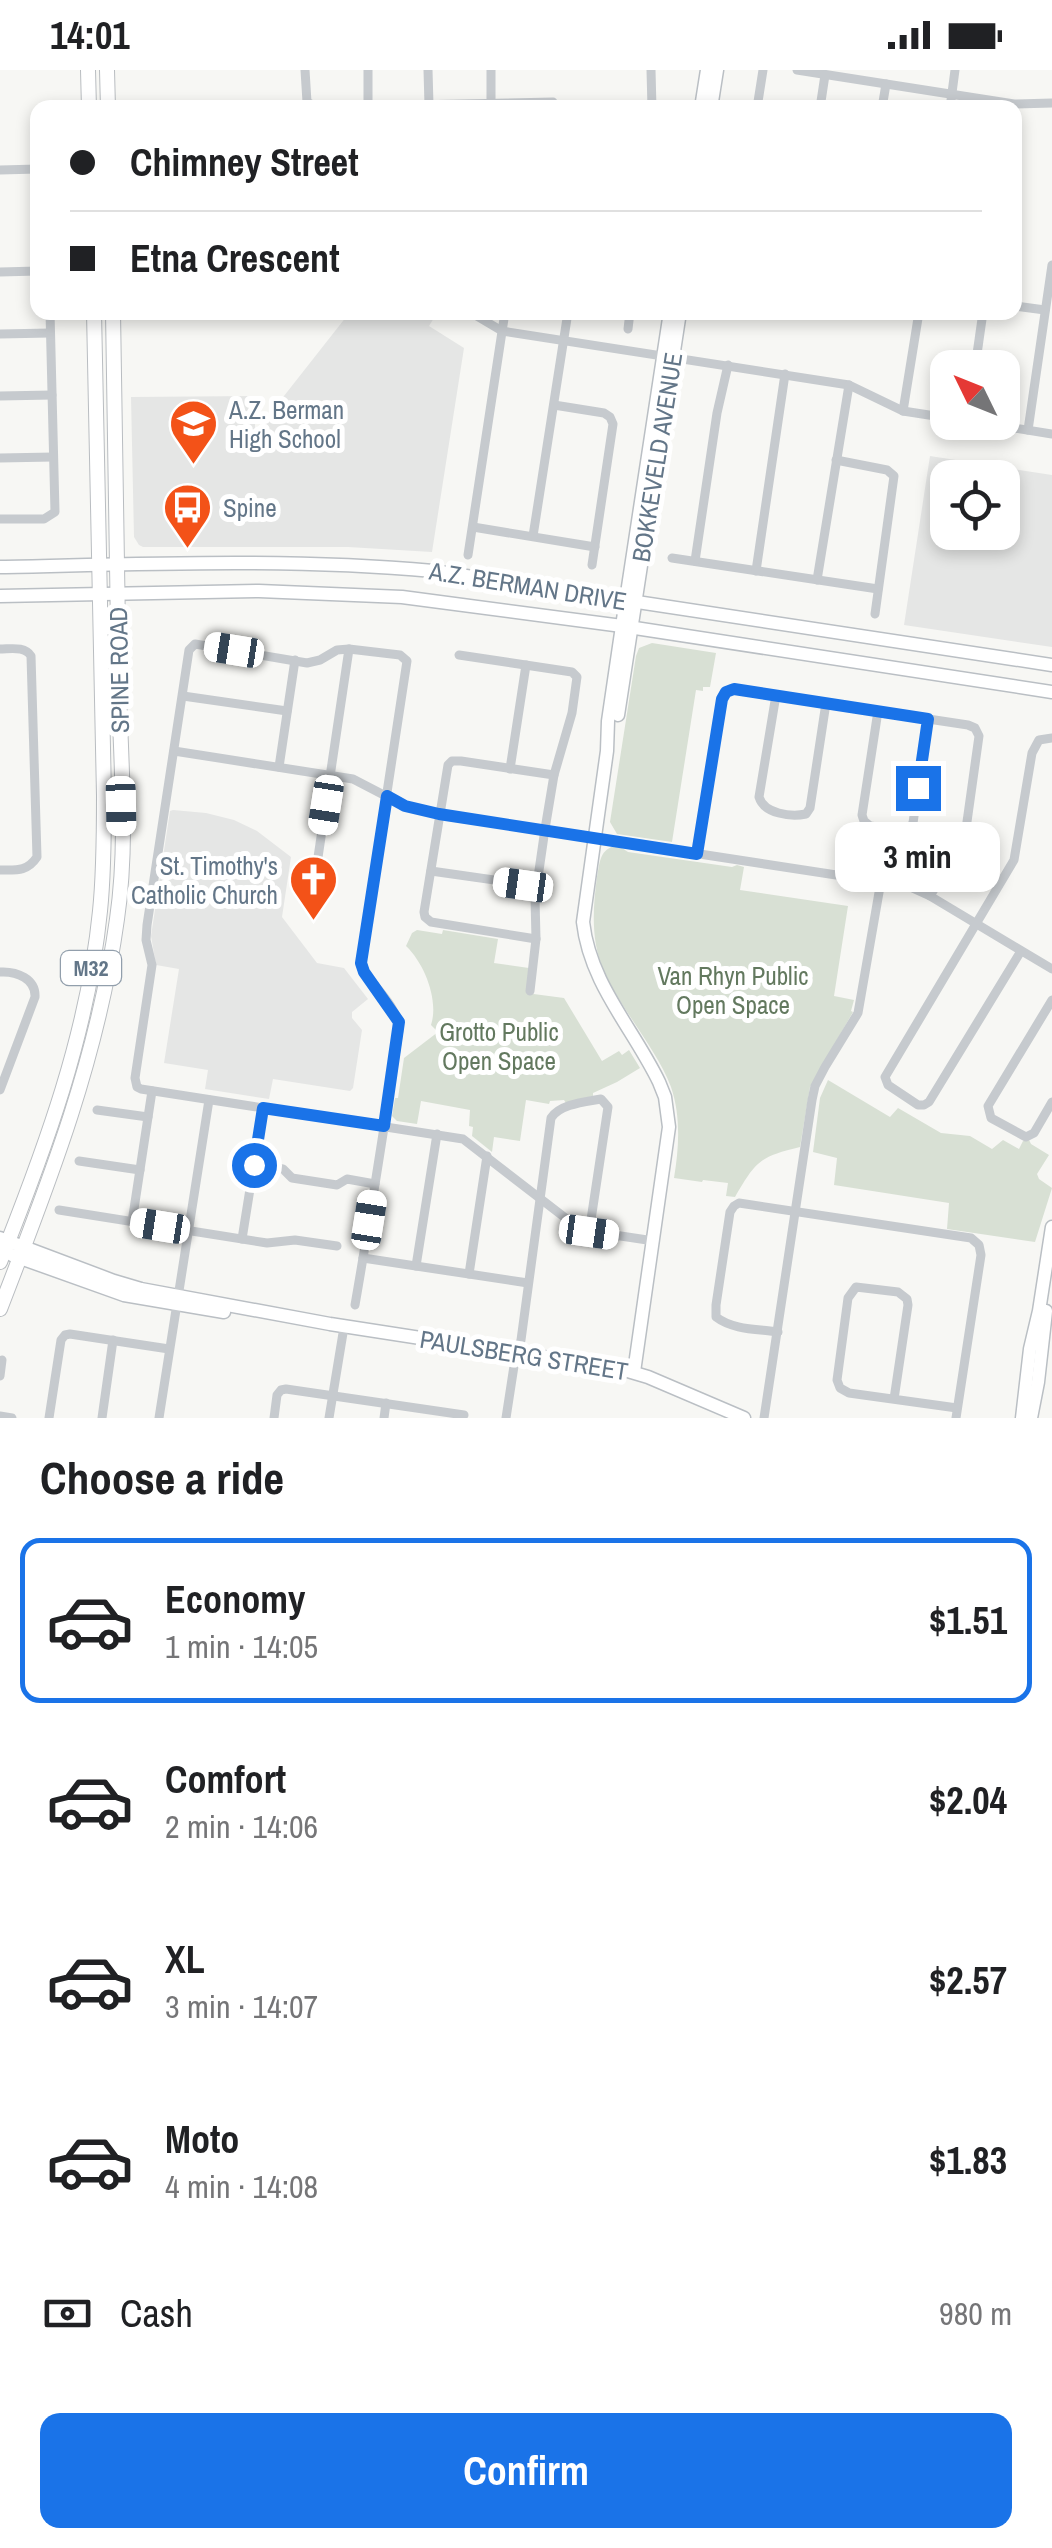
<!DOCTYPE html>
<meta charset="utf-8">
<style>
:root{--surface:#fff;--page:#f2f2f2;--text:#202124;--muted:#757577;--line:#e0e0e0;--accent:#1a73e8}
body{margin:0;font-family:"Archivo Narrow",sans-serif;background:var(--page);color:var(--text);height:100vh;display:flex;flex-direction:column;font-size:38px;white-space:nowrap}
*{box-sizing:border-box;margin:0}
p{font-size:32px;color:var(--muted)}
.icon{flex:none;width:55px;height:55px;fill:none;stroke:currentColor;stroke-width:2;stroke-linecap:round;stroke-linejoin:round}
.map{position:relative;height:1348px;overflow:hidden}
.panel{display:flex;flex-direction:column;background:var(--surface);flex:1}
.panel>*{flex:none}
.hud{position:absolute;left:30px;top:30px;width:992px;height:220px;border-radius:20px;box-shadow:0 5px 15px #0003;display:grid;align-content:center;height:220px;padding:0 40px;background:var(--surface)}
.needle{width:65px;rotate:313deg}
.tools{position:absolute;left:930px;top:280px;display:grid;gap:20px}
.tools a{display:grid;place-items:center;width:90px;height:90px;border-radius:20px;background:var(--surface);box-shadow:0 5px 15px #0003;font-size:50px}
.end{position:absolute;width:45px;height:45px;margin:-22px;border:12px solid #1a73e8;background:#fff;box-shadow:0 0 0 5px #fff}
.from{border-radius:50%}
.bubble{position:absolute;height:70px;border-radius:20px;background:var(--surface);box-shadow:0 5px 15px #0003;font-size:32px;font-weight:700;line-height:70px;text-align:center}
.car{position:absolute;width:30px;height:60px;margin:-30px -15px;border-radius:12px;box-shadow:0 0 8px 2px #0007;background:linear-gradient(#fff 24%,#345 0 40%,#fff 0 76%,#345 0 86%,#fff 0)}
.hud b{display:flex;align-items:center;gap:35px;height:95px;font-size:38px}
.hud b+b{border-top:2px solid var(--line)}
.hud i{width:25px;height:25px;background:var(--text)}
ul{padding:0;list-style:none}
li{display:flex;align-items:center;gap:30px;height:165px;margin:0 20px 15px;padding:0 20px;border:5px solid transparent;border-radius:20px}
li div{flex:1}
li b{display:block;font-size:38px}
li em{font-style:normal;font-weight:700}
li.current{border-color:var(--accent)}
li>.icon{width:90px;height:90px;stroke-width:1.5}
h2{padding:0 40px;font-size:45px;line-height:120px}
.pay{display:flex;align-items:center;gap:25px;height:110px;padding:0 40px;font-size:38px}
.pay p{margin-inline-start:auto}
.button{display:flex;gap:20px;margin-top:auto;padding:20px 40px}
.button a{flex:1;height:115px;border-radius:20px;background:var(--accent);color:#fff;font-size:40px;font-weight:700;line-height:115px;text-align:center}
.status{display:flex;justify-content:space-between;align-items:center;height:70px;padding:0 50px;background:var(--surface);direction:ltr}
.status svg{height:28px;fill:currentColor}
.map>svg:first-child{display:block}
</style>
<div class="status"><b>14:01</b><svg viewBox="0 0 49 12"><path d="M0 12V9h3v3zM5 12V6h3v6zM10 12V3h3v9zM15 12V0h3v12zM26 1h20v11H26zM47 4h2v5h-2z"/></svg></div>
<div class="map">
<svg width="1052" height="1348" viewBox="0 0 1052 1348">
<rect width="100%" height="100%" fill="#f7f7f4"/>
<!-- built -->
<g fill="#e5e6e5" fill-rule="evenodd">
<path d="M350 242 437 243 429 256 464 278 432 482 348 477H143L139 475 134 467 131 327 255 326V357L258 359Z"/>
<path d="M930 386 1052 405V577L904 555ZM948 408H1002V462H948Z"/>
<path d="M173 740 206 743 234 750 257 761 291 787 282 847 317 893 344 898 368 929 352 942V948L362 960 353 1018 350 1021 273 1009 269 1029 205 1019 208 1000 164 993 179 899 156 895 151 866 170 741Z"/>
</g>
<!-- green -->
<g fill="#d8e0d4">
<path d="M652 573 716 583 710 617H703V621L696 620 672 772 617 764 610 752 636 586 639 578Z"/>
<path d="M614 776 622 778 628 782 732 797 737 795 744 797 740 820 848 836 834 926 854 930 851 941 853 942 810 1017 800 1077C759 1087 756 1091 735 1127L726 1126 728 1113 703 1110 702 1112 674 1108C679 1078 681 1046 671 1017 654 971 603 921 596 875 592 852 594 830 597 807 600 793 599 781 614 776Z"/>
<path d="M417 860 442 864 443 860 498 869 494 893 529 898 526 923 564 928 602 991 619 981 622 985 629 980 640 998 617 1012 593 1023V1026L566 1033 564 1030 550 1031 549 1034 526 1030 520 1071 494 1067 492 1082 472 1066 473 1057 469 1056 470 1040 421 1031 417 1054 397 1051 392 1046 395 1028H398L404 988 438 962 431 955C439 931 425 894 406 876L412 863Z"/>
<path d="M828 1010 890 1047 898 1038 941 1063 970 1066 992 1079 1003 1070 1019 1079 1023 1071 1029 1070 1031 1074 1049 1085 1037 1104 1039 1109 1052 1118 1035 1172 947 1159 949 1133 834 1115 837 1088 813 1082 820 1028Z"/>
</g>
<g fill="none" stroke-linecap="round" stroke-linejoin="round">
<defs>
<g id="secondary">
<path d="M701 38 707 0"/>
<path d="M711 38 717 0"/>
<path d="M0 497C145 494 289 488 433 501L1052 595"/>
<path d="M0 526 259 521 402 527 622 556 1052 622"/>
<path d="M618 645 680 242"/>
<path d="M0 1168 114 1211 141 1219 330 1254 621 1299 648 1307 744 1348"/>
<path d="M12 1185 124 1225 224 1242"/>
<path d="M634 1302 669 1057 665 1027 659 1012C633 958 590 914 583 852L607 681 608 651 622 556 670 242"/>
<path d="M1022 1348 1030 1279 1039 1241 1052 1157"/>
<path d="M1031 1348 1038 1312 1046 1241"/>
</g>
<g id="primary">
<path d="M88 0 89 38"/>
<path d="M107 0 108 38"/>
<path d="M0 1192C45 1079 88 963 100 841 104 803 104 765 104 726L94 242"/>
<path d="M0 1239C50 1110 98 987 117 849 128 774 121 696 119 621 117 495 116 369 113 242"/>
</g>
</defs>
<!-- secondary casing -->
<use href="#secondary" stroke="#babfc4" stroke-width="15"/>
<!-- primary casing -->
<use href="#primary" stroke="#b9bdc1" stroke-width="16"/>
<!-- street -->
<g stroke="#c6cace" stroke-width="9">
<path d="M305 0 307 32 316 37 553 32"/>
<path d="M368 0V36"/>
<path d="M428 0 429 35"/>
<path d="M491 0V34"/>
<path d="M651 0 652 38"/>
<path d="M797 0 1014 34 1052 33"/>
<path d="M757 38 763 0"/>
<path d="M820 38 825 5"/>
<path d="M882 38 886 14"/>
<path d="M950 38 955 0"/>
<path d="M0 100 38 99"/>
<path d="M0 202 38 201"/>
<path d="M1015 236 1045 240"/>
<path d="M470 242 502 261 849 315 903 341 948 348"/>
<path d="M628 259 630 242"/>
<path d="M0 264 50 263"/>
<path d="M975 298 983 242"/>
<path d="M0 326 52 325"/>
<path d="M554 335 604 343 610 347 613 354 592 495"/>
<path d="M903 341 919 242"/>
<path d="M976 352 1052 364"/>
<path d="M1028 360 1052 195"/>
<path d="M0 388 53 387"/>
<path d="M836 390 887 400 894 406 875 544"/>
<path d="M0 449H44L55 442 50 242"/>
<path d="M473 457 595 477"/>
<path d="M533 466 568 242"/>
<path d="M468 485 505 242"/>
<path d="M672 488 878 519"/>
<path d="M695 491 717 343 728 295"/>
<path d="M756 501 785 304"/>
<path d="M817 510 849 315"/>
<path d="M0 579C11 579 25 576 31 586L37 787C27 802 16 800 0 800"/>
<path d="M459 585 572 602 577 607 572 643 554 705 545 759 535 828 536 869 530 921"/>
<path d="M776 625 759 727C764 744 791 747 806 744L810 738 826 633"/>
<path d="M183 626 287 641"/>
<path d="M878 641 862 745 864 751 870 756 903 760 909 758 913 753 928 649"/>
<path d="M174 681 353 709 405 736 439 744 908 816 930 826 1052 899"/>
<path d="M279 697 295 590"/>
<path d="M510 699 526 595"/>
<path d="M697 784 722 629 730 619 968 655 975 658 979 666 965 766 961 776 930 826"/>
<path d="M317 794 349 579"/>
<path d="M431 801 537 816"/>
<path d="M536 869 431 852 425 847 424 842 448 695 452 691H461L554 705"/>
<path d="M1021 881 929 1032 924 1035H918L888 1015 885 1007 1014 790 1032 683 1039 670 1052 668"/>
<path d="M0 902C17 901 36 909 35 927L0 1020"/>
<path d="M1052 930 988 1036 991 1048 1026 1067 1034 1063 1052 1032"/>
<path d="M97 1040 148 1047"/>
<path d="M79 1091 140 1100"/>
<path d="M255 1095 283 1099 292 1108 337 1115 347 1109 375 1114"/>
<path d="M59 1140 267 1173 295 1170 337 1176"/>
<path d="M132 1152 152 1021"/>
<path d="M242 1169 263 1038"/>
<path d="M363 1188 528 1213"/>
<path d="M416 1196 437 1064"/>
<path d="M469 1204 487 1086"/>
<path d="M355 1235C371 1143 385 1052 399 960 399 939 376 918 364 902L361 893 407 591 400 585 349 579 337 580 320 590 307 593 195 574 189 580 147 855 146 870 152 895 135 1008 137 1017 141 1019 463 1069 581 1160 654 1171"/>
<path d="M778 1262C758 1259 733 1260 716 1247V1235L730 1142 734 1136 739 1133 971 1168 979 1175 981 1185 956 1348"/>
<path d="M0 1306 2 1290"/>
<path d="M894 1329 908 1235 907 1229 898 1222 856 1217 848 1228 837 1310 840 1318 849 1323 957 1338"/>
<path d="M0 1346 12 1348"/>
<path d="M49 1348 61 1270 65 1265 70 1264 169 1279"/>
<path d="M102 1348 113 1270"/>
<path d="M159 1348 209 1030"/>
<path d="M274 1348 277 1325 281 1320 286 1319 464 1345"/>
<path d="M329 1348 344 1257"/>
<path d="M384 1348 386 1333"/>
<path d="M506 1348 514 1296 521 1270 551 1048C560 1034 585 1032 601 1029L608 1037 589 1163"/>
<path d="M764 1348 812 1030 815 1016 825 997 858 943 881 811"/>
</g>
<!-- secondary -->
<use href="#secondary" stroke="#fff" stroke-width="12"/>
<!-- primary -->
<use href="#primary" stroke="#fff" stroke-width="14"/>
</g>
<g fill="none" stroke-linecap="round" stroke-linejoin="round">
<!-- route -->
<path stroke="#1a73e8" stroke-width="12" d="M254 1095 263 1038 384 1056 399 952 364 902 361 893 387 726 405 736 439 744 697 784 722 629 726 622 734 619 928 649 918 718"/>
</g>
<!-- icons -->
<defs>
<symbol id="school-pin" viewBox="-11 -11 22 30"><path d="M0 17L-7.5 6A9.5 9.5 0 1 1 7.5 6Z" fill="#f35218" stroke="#fff"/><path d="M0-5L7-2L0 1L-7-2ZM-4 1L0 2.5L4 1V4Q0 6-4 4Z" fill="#fff"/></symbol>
<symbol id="bus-pin" viewBox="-11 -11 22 30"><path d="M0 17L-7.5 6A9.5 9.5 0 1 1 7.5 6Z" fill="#f35218" stroke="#fff"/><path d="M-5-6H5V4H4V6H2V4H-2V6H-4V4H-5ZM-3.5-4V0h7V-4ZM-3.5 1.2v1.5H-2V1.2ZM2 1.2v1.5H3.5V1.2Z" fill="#fff"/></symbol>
<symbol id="church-pin" viewBox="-11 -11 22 30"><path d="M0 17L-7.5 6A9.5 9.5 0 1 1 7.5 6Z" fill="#f35218" stroke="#fff"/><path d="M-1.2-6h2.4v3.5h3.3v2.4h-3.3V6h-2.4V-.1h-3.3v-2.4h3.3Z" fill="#fff"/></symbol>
</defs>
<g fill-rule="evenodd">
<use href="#school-pin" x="166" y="326" width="55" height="75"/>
<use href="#bus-pin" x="160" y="410" width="55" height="75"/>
<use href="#church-pin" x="286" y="782" width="55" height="75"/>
</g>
<g text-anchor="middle" stroke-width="10" stroke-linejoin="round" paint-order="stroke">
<!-- shield labels -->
<rect fill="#fff" stroke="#929fac" stroke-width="2.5" x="61" y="881" width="60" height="34" rx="8"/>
<g font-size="22" font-weight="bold" fill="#637688">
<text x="91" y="906">M32</text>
</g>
<!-- poi labels -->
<g font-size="25" fill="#637688" stroke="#fff" text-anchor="start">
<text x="229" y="349">A.Z. Berman<tspan x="229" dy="29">High School</tspan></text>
<text x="223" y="447">Spine</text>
<text x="278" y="805" text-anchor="end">St. Timothy's<tspan x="278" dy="29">Catholic Church</tspan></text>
</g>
<!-- street labels -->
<g font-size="25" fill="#637688" stroke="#fff">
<text transform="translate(657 387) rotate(-81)" y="9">BOKKEVELD AVENUE</text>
<text transform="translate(528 516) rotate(9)" y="9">A.Z. BERMAN DRIVE</text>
<text transform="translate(119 600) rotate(-91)" y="9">SPINE ROAD</text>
<text transform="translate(524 1285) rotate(9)" y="9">PAULSBERG STREET</text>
</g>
<!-- park labels -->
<g font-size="25" fill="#63795f" stroke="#fff">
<text x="733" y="915">Van Rhyn Public<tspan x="733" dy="29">Open Space</tspan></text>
<text x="499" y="971">Grotto Public<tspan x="499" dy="29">Open Space</tspan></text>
</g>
</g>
</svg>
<div class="tools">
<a><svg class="needle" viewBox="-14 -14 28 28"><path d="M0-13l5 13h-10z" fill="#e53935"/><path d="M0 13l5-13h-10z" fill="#757577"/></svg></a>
<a><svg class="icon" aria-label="locate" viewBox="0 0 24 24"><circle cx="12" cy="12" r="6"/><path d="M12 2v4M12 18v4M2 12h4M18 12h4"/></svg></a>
</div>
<i class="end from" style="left:254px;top:1095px"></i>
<i class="end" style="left:918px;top:718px"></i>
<div class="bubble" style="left:835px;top:752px;width:165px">3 min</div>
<i class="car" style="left:234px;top:580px;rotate:279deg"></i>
<i class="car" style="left:326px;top:735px;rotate:189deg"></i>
<i class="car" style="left:121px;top:736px;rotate:179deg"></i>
<i class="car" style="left:523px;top:815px;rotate:278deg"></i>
<i class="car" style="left:369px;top:1150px;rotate:9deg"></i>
<i class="car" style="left:160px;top:1156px;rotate:279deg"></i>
<i class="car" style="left:589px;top:1162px;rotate:98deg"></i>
<div class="hud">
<b><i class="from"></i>Chimney Street</b>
<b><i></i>Etna Crescent</b>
</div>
</div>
<section class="panel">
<h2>Choose a ride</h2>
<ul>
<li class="current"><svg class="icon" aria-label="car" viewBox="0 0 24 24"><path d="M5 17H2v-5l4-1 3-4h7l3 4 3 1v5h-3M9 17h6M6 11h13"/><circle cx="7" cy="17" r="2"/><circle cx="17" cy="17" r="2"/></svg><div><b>Economy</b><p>1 min · 14:05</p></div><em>$1.51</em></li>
<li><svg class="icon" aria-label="car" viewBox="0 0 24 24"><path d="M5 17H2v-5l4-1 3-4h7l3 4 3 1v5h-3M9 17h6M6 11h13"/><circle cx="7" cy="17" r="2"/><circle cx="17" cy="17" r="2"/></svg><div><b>Comfort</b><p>2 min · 14:06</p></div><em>$2.04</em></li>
<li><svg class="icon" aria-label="car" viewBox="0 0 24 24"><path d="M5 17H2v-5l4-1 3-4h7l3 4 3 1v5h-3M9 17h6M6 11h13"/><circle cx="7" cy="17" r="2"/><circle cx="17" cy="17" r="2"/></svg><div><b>XL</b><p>3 min · 14:07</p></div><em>$2.57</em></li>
<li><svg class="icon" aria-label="car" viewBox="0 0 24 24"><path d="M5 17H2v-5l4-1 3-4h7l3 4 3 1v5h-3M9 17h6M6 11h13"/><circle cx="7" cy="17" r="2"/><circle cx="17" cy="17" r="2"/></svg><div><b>Moto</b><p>4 min · 14:08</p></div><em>$1.83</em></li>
</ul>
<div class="pay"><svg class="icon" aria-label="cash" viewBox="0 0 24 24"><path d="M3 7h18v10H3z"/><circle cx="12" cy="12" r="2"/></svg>Cash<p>980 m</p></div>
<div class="button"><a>Confirm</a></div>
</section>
